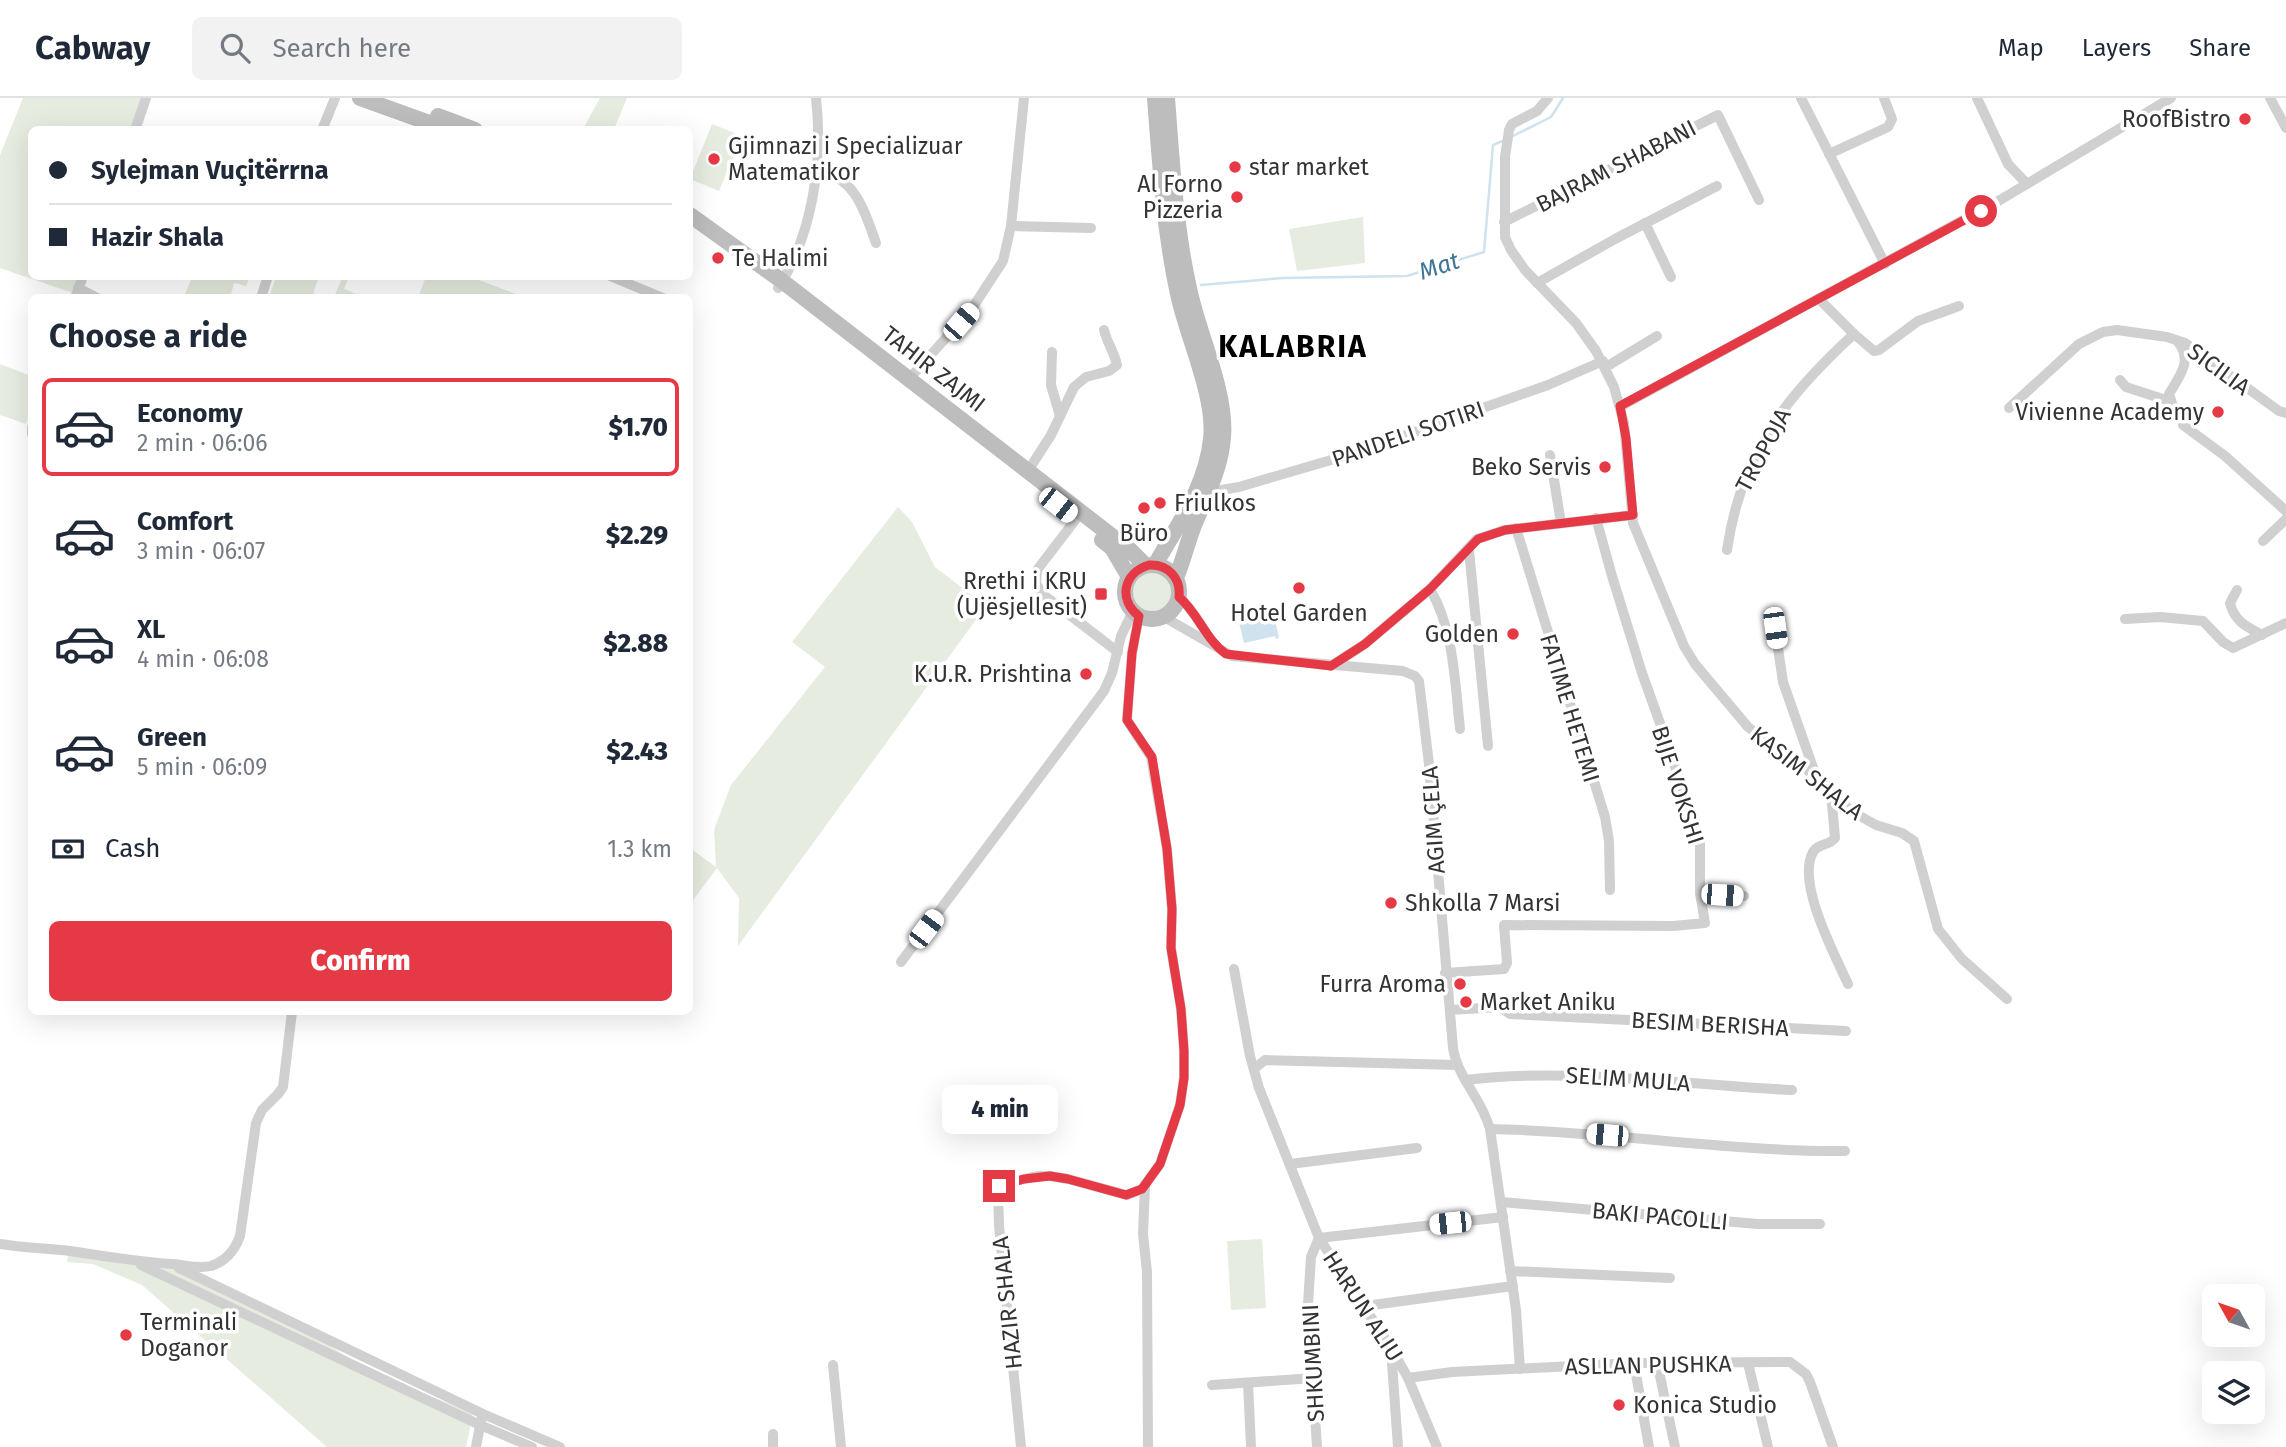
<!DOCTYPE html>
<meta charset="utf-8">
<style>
:root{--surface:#fff;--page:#f2f2f3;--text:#1f2937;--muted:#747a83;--line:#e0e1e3;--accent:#e63946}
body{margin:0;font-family:"Fira Sans",sans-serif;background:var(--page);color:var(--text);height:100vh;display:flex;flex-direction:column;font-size:26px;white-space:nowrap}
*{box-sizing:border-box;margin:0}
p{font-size:23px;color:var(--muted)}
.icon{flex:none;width:38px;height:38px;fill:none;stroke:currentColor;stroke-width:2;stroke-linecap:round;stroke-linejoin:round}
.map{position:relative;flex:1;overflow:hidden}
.sheet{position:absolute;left:28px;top:196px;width:665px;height:721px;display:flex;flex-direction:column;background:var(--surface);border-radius:10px;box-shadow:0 7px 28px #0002}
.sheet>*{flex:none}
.banner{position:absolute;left:28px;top:28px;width:665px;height:154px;border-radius:10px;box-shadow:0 7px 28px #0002;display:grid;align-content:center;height:154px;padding:0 21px;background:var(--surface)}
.needle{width:46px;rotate:310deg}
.tools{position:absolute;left:2202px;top:1186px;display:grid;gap:14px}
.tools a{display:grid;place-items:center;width:63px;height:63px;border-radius:10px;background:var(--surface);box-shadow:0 7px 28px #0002;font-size:35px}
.end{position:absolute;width:32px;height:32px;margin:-16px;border:9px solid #e63946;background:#fff;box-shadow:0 0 0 4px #fff}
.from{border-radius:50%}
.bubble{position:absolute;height:49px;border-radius:10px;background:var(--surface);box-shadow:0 7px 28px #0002;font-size:23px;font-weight:800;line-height:49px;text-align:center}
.car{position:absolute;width:21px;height:42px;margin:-21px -10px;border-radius:9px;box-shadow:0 0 5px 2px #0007;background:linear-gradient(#fff 24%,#345 0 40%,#fff 0 76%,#345 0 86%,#fff 0)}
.banner b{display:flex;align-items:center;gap:24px;height:66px;font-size:26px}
.banner b+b{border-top:2px solid var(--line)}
.banner i{width:18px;height:18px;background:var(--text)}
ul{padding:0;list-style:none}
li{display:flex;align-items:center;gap:21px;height:98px;margin:0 14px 10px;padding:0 7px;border:4px solid transparent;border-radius:10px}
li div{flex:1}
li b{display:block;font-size:26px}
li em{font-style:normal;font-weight:800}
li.selected{border-color:var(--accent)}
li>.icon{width:63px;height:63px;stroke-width:1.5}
h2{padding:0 21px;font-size:32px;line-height:84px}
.pay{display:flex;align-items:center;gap:18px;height:77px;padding:0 21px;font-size:26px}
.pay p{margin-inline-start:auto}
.button{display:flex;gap:14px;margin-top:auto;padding:14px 21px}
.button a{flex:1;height:80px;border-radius:10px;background:var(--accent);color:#fff;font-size:28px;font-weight:800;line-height:80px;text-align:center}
header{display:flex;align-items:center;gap:42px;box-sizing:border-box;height:98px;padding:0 35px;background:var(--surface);border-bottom:2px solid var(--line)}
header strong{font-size:33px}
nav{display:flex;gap:38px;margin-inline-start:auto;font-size:24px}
.search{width:490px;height:63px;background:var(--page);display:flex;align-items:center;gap:18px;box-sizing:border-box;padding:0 24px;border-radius:10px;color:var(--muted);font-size:26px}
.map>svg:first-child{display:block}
</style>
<header>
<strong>Cabway</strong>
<div class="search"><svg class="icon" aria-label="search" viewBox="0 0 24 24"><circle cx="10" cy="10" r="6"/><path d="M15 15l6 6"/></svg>Search here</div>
<nav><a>Map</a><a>Layers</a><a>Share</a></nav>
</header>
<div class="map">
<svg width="2286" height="1349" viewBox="0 0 2286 1349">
<rect width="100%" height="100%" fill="#fff"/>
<!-- green -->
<g fill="#e6ecdf">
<path d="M23 0H143L133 31 32 32V178L79 179 73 195 0 170V57Z"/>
<path d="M600 0H627L614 31H583Z"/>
<path d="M712 26 742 38 719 93 690 81Z"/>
<path d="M1363 119 1365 165 1297 173 1289 131Z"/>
<path d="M343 178 349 179 344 191 364 199H334Z"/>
<path d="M192 179V178L250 179 246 188 234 185 231 196 241 199H184Z"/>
<path d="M276 179H319L313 195 317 197 316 199H280L270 196Z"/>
<path d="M426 179H471L524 199H418Z"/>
<path d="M0 266 31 278V311L26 326 0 317Z"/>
<path d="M898 409 912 424 935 469 986 508 738 848 739 800 717 770 690 806V750L716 769 714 732 731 687 825 569 792 544Z"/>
<circle cx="1152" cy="494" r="22"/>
<path d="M1262 1141 1266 1210 1231 1212 1227 1143Z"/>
<path d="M69 1153 177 1167 320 1241 370 1274 473 1315 466 1349H327L142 1187 93 1166 67 1164Z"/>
</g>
<!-- water -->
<path fill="#cfe2ee" d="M1274 518 1279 540 1276 541 1275 538 1244 545 1239 524 1243 522 1244 526Z"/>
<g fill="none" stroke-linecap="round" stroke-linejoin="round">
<!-- stream -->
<g stroke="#cfe2ee" stroke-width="2.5">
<path d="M1511 39 1551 19 1563 0"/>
<path d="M1201 187 1283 180 1407 178 1484 154 1493 47 1505 42"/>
</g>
<!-- street -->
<g stroke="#d0d0d0" stroke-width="10">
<path d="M1548 0 1537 13 1512 26 1509 32 1505 59V139L1511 152 1525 172 1576 225 1596 253 1614 289 1624 325 1633 425 1684 548 1695 566 1748 629 1804 669 1851 713 1876 727 1902 735 1914 743 1938 831 1962 861 2007 901"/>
<path d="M1801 0 1885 166"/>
<path d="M1977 0 2008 66 2027 86"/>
<path d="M2270 0 2286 30"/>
<path d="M135 32 146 0"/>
<path d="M322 32 335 0"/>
<path d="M1829 56 1888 29 1892 21 1884 0"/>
<path d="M817 73C855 78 864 112 876 145"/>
<path d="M1504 124 1718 17 1759 102"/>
<path d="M1645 125 1671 179"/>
<path d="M1011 128 1091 130"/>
<path d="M610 178 663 200"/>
<path d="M1537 185 1615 141 1717 88"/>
<path d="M78 190 97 200"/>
<path d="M778 190C813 136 823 63 816 0"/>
<path d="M75 200 83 178"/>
<path d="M261 200 268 178"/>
<path d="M1819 201 1854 236 1874 253 1879 252 1918 223 1959 208"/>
<path d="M1052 254 1051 287 1060 318"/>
<path d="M1606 269 1657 238"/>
<path d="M909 281 971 212 1003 163 1011 128 1024 0"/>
<path d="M2120 282 2126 289 2169 303"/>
<path d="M1621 308 2000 102 2171 0"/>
<path d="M2173 308 2169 296C2180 277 2193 263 2178 244"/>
<path d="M2009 310 2079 246 2103 234 2117 232 2167 239 2185 245 2279 313 2286 315"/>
<path d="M2183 327 2225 358 2286 413"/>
<path d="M32 329V336"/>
<path d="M1550 357 1561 425"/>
<path d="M1028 373 1051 337 1074 289 1086 279 1109 273 1117 267C1114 253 1107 245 1104 232"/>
<path d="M1209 394 1239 389 1355 355 1548 287 1603 263"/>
<path d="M1076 421 1037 472 1036 486 1045 498 1118 554"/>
<path d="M1516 430 1605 719 1609 743 1610 792"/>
<path d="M2263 443 2286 421"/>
<path d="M1469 452 1488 648"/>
<path d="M1727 452C1741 356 1784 300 1854 236"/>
<path d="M1430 491C1454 531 1455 586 1460 631"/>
<path d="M2237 492 2230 505C2234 523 2247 529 2262 537"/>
<path d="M1179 499C1193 511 1201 528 1212 543"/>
<path d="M1164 519 1232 558 1403 573 1415 578 1419 583 1429 666 1453 950C1458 981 1481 999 1490 1031L1516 1212 1520 1271"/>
<path d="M2125 521 2160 519 2203 523 2223 544 2233 550 2286 525"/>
<path d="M1775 530 1783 584 1817 681"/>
<path d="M1331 568 1365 546 1430 491 1477 441 1505 432 1633 417"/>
<path d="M1831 695 1835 740C1829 748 1818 745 1813 754 1796 785 1835 857 1848 886"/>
<path d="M1700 795 1744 798"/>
<path d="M901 864 1104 593 1112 575 1121 538 1133 513"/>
<path d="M1234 871 1250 958 1259 990 1319 1140 1390 1248 1408 1280 1437 1349"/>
<path d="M1445 875 1504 871 1507 865 1504 827 1673 828 1705 825 1700 795V745L1671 656 1642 575 1612 478 1596 420"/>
<path d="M1450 912 1500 909 1510 916 1846 933"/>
<path d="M1254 971 1265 962 1457 967"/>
<path d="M1465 982C1574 969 1683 987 1792 992"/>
<path d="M1490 1031C1609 1033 1727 1054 1845 1053"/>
<path d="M1290 1066 1417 1050"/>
<path d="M1145 1088 1143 1136 1147 1174 1148 1349"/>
<path d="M1501 1104 1758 1126H1820"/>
<path d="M0 1146C23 1150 47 1150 70 1153 105 1158 138 1164 173 1166 185 1167 198 1171 211 1168 226 1163 235 1152 240 1138L256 1025 262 1012 278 996 283 989 292 914"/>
<path d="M141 1167 480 1327 532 1349"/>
<path d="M179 1170 483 1316 560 1349"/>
<path d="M1510 1173 1670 1180"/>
<path d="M1365 1208 1513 1188"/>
<path d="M1391 1251 1398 1349"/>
<path d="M1657 1264 1675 1349"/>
<path d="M1634 1265 1649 1349"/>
<path d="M1748 1265 1768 1349"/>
<path d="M833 1267 841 1349"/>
<path d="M1408 1280 1452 1274 1634 1265 1790 1264 1806 1276 1810 1284 1833 1349"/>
<path d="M1248 1285 1251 1349"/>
<path d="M1212 1287 1314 1280"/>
<path d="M773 1336V1349"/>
<path d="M476 1349 481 1322"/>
<path d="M1021 1349 999 1128 998 1092 1002 1086 1037 1078H1050L1068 1081 1127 1097 1142 1091 1160 1066 1180 1007 1184 980V952L1181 911 1171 850 1172 811 1167 751 1151 659 1127 622 1132 555 1139 518"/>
<path d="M1317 1349 1308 1206 1311 1159 1319 1140 1503 1119"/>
</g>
<!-- secondary -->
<g stroke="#bdbdbd" stroke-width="16">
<path d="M360 0 449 32"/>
<path d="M1155 0C1160 65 1164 132 1178 196 1187 239 1216 299 1211 341 1206 389 1178 426 1155 467"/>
<path d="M1167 0C1172 63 1175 128 1189 190 1198 235 1227 294 1223 339 1221 371 1205 400 1193 430 1187 446 1183 463 1176 480"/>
<path d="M438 18 475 32"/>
<path d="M690 117 782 183 1130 452 1145 467"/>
<path d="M1102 442 1112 450 1129 479"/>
<circle cx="1152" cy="494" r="27"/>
</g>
</g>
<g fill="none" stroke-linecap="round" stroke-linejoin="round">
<!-- route -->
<path stroke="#e63946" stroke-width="9" d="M999 1088 1024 1081 1050 1078 1068 1081 1126 1097 1142 1091 1160 1066 1180 1007 1184 980V953L1181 911 1171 850 1172 811 1167 751 1152 659 1127 622 1132 555 1139 518C1118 502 1123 475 1149 467 1168 466 1181 480 1179 499 1198 515 1205 541 1226 556L1331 568 1365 546 1430 491 1478 441 1505 432 1633 417 1626 340 1620 308 1981 113"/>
</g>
<!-- markers -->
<g fill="#e63946" stroke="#fff" stroke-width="2.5">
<circle cx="2245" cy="21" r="7"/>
<circle cx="714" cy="61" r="7"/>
<circle cx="1235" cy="69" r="7"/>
<circle cx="1237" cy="99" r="7"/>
<circle cx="718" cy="160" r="7"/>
<circle cx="2218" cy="314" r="7"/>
<circle cx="1605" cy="369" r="7"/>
<circle cx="1160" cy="405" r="7"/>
<circle cx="1144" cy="410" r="7"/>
<circle cx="1299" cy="490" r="7"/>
<rect x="1094" y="489" width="14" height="14" rx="3.5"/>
<circle cx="1513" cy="536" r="7"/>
<circle cx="1086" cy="576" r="7"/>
<circle cx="1391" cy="805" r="7"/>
<circle cx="1460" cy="886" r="7"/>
<circle cx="1466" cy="904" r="7"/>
<circle cx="126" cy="1237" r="7"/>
<circle cx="1619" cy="1307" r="7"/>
</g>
<g text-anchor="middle" stroke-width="7" stroke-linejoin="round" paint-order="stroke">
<!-- poi labels -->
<g font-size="23" fill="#333" stroke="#fff" text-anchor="end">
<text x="2231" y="29">RoofBistro</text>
<text x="728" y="56" text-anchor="start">Gjimnazi i Specializuar<tspan x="728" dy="26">Matematikor</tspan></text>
<text x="1249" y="77" text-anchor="start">star market</text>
<text x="1223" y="94">Al Forno<tspan x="1223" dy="26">Pizzeria</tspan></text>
<text x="732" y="168" text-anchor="start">Te Halimi</text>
<text x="2204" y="322">Vivienne Academy</text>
<text x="1591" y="377">Beko Servis</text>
<text x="1174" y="413" text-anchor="start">Friulkos</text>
<text x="1144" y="443" text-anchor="middle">Büro</text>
<text x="1087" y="491">Rrethi i KRU<tspan x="1087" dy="26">(Ujësjellesit)</tspan></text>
<text x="1299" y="523" text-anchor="middle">Hotel Garden</text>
<text x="1499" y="544">Golden</text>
<text x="1072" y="584">K.U.R. Prishtina</text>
<text x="1405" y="813" text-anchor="start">Shkolla 7 Marsi</text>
<text x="1446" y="894">Furra Aroma</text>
<text x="1480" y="912" text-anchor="start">Market Aniku</text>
<text x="140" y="1232" text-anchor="start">Terminali<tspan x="140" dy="26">Doganor</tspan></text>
<text x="1633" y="1315" text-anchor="start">Konica Studio</text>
</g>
<!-- street labels -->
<g font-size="23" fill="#333" stroke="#fff">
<text transform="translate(1616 68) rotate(-27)" y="8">BAJRAM SHABANI</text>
<text transform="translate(934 271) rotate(38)" y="8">TAHIR ZAJMI</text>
<text transform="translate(2219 271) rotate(36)" y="8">SICILIA</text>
<text transform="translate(1408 336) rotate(-19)" y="8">PANDELI SOTIRI</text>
<text transform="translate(1763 352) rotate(-62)" y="8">TROPOJA</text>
<text transform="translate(1570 610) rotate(73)" y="8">FATIME HETEMI</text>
<text transform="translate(1807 675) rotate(38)" y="8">KASIM SHALA</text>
<text transform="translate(1678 687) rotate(72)" y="8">BIJE VOKSHI</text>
<text transform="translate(1433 722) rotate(-94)" y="8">AGIM ÇELA</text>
<text transform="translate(1710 926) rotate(3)" y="8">BESIM BERISHA</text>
<text transform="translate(1628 981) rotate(4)" y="8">SELIM MULA</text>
<text transform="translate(1660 1118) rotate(5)" y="8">BAKI PACOLLI</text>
<text transform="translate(1007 1205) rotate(-96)" y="8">HAZIR SHALA</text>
<text transform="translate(1363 1208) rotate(57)" y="8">HARUN ALIU</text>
<text transform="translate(1313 1265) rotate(-93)" y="8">SHKUMBINI</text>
<text transform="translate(1648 1267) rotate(-1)" y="8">ASLLAN PUSHKA</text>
</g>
<!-- water labels -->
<g font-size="24" font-style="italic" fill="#3f7597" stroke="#fff">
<text transform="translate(1439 168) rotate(-18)" y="8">Mat</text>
</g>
<!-- district labels -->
<g font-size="30" font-weight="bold" letter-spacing="2" fill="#000" stroke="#fff">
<text x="1293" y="259">KALABRIA</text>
</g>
</g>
</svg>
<div class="tools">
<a><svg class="needle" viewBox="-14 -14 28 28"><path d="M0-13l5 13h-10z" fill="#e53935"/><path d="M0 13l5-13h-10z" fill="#747a83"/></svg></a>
<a><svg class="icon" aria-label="layers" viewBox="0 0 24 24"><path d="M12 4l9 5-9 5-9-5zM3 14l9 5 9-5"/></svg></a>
</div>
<i class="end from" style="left:1981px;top:113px"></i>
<i class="end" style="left:999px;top:1088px"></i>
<div class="bubble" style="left:942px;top:987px;width:116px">4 min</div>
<i class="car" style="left:961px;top:224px;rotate:41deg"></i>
<i class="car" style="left:1058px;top:407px;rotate:128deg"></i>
<i class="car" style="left:1775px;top:530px;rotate:172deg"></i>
<i class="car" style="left:1722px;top:797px;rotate:94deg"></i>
<i class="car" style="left:926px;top:831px;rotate:37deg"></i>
<i class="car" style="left:1607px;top:1037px;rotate:275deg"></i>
<i class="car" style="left:1450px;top:1125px;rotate:264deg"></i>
<div class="banner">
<b><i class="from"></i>Sylejman Vuçitërrna</b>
<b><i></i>Hazir Shala</b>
</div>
<section class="sheet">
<h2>Choose a ride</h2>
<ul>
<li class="selected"><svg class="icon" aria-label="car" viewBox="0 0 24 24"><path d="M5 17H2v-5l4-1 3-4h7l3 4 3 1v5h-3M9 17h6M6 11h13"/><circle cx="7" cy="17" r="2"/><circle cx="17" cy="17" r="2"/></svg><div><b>Economy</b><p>2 min · 06:06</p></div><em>$1.70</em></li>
<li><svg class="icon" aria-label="car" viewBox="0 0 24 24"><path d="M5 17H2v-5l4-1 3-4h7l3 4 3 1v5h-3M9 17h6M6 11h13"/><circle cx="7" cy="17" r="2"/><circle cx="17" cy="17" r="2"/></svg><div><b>Comfort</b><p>3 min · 06:07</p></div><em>$2.29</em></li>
<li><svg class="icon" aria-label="car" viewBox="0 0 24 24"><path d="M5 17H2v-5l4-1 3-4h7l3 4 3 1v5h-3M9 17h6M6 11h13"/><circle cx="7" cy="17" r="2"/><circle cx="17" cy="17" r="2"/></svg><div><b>XL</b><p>4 min · 06:08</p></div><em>$2.88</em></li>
<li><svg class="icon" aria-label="car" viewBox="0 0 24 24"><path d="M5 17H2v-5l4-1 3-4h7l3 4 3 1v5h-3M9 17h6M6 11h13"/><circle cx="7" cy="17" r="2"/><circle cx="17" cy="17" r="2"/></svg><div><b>Green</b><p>5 min · 06:09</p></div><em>$2.43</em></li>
</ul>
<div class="pay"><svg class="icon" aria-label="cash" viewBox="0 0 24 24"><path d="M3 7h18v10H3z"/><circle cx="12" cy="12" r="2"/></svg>Cash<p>1.3 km</p></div>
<div class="button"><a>Confirm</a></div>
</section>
</div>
